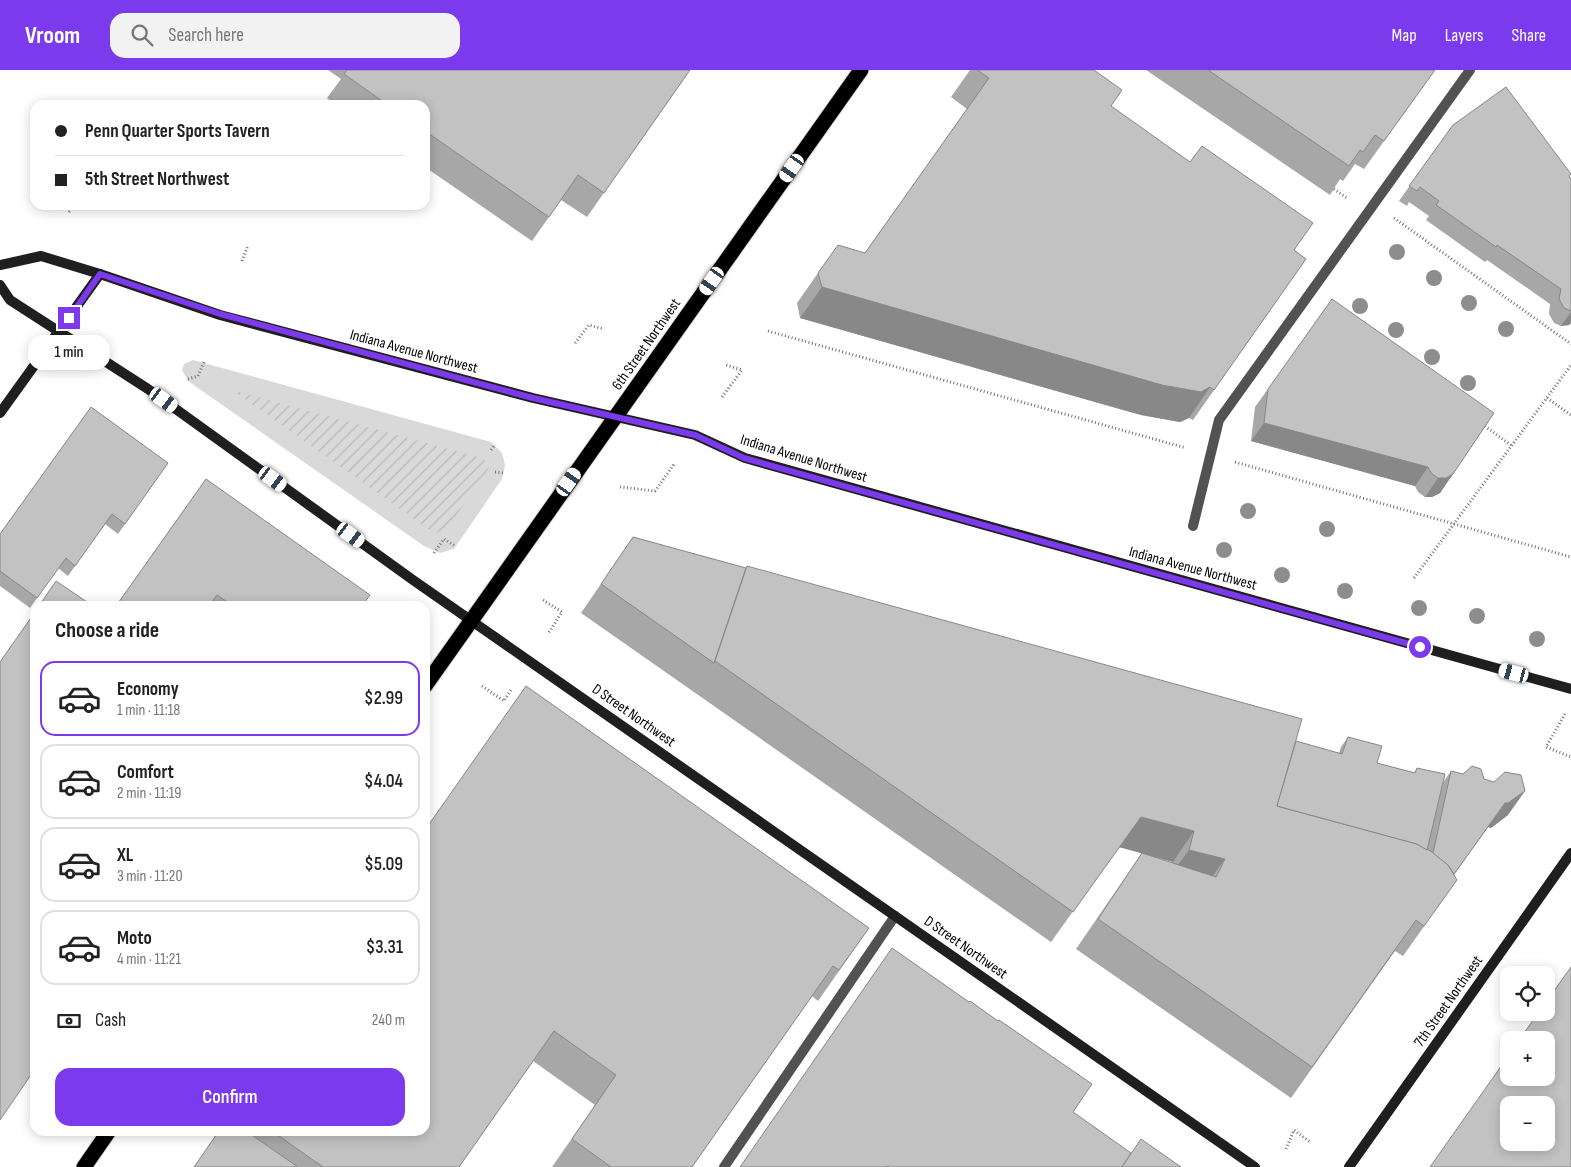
<!DOCTYPE html>
<meta charset="utf-8">
<style>
:root{--surface:#fff;--page:#f2f2f2;--text:#222;--muted:#767676;--line:#e0e0e0;--accent:#7c3aed}
body{margin:0;font-family:"Sofia Sans Condensed",sans-serif;background:var(--page);color:var(--text);height:100vh;display:flex;flex-direction:column;font-size:19px;white-space:nowrap}
*{box-sizing:border-box;margin:0}
p{font-size:16px;color:var(--muted)}
.icon{flex:none;width:28px;height:28px;fill:none;stroke:currentColor;stroke-width:2;stroke-linecap:round;stroke-linejoin:round}
.map{position:relative;flex:1;overflow:hidden}
.details{position:absolute;left:30px;top:531px;width:400px;height:535px;display:flex;flex-direction:column;background:var(--surface);border-radius:15px;box-shadow:0 2px 12px #0003}
.details>*{flex:none}
.hud{position:absolute;left:30px;top:30px;width:400px;height:110px;border-radius:15px;box-shadow:0 2px 12px #0003;display:grid;align-content:center;height:110px;padding:0 25px;background:var(--surface)}
.buttons{position:absolute;left:1500px;top:896px;display:grid;gap:10px}
.buttons a{display:grid;place-items:center;width:55px;height:55px;border-radius:10px;background:var(--surface);box-shadow:0 2px 12px #0003;font-size:25px}
.end{position:absolute;width:22px;height:22px;margin:-11px;border:6px solid #7c3aed;background:#fff;box-shadow:0 0 0 2px #fff}
.from{border-radius:50%}
.bubble{position:absolute;height:35px;border-radius:15px;background:var(--surface);box-shadow:0 2px 12px #0003;font-size:16px;font-weight:600;line-height:35px;text-align:center}
.car{position:absolute;width:15px;height:30px;margin:-15px -8px;border-radius:6px;box-shadow:0 0 4px 1px #0007;background:linear-gradient(#fff 24%,#345 0 40%,#fff 0 76%,#345 0 86%,#fff 0)}
.hud b{display:flex;align-items:center;gap:18px;height:48px;font-size:19px}
.hud b+b{border-top:1px solid var(--line)}
.hud i{width:12px;height:12px;background:var(--text)}
ul{padding:0;list-style:none}
li{display:flex;align-items:center;gap:15px;height:75px;margin:0 10px 8px;padding:0 15px;border:2px solid var(--line);border-radius:15px}
li div{flex:1}
li b{display:block;font-size:19px}
li em{font-style:normal;font-weight:600}
li.selected{border-color:var(--accent)}
li>.icon{width:45px;height:45px;stroke-width:1.5}
h2{padding:0 25px;font-size:22px;line-height:60px}
.pay{display:flex;align-items:center;gap:12px;height:55px;padding:0 25px;font-size:19px}
.pay p{margin-inline-start:auto}
.primary-button{display:flex;gap:10px;margin-top:auto;padding:10px 25px}
.primary-button a{flex:1;height:58px;border-radius:15px;background:var(--accent);color:#fff;font-size:20px;font-weight:600;line-height:58px;text-align:center}
header{display:flex;align-items:center;gap:30px;box-sizing:border-box;height:70px;padding:0 25px;background:var(--accent);color:#fff}
header strong{font-size:24px}
nav{display:flex;gap:28px;margin-inline-start:auto;font-size:18px}
.search{width:350px;height:45px;background:var(--page);display:flex;align-items:center;gap:12px;box-sizing:border-box;padding:0 18px;border-radius:15px;color:var(--muted);font-size:19px}
.map>svg:first-child{display:block}
</style>
<header>
<strong>Vroom</strong>
<div class="search"><svg class="icon" aria-label="search" viewBox="0 0 24 24"><circle cx="10" cy="10" r="6"/><path d="M15 15l6 6"/></svg>Search here</div>
<nav><a>Map</a><a>Layers</a><a>Share</a></nav>
</header>
<div class="map">
<svg width="1571" height="1097" viewBox="0 0 1571 1097">
<defs>
<pattern id="garden-furrows" width="10" height="10" patternUnits="userSpaceOnUse" patternTransform="scale(1.25)"><rect width="10" height="10" fill="#d9d9d9"/><path d="M-1 1l2-2M0 10L10 0M9 11l2-2" fill="none" stroke="#b8b8b8"/></pattern>
</defs>
<rect width="100%" height="100%" fill="#fff"/>
<!-- green -->
<path fill="#d9d9d9" d="M193 290 491 372 502 383 505 395 502 409 454 479 440 483 424 476 188 311 182 300 184 294Z"/>
<!-- garden -->
<path fill="url(#garden-furrows)" d="M232 320 482 388 488 393 489 398 446 461 434 463Z"/>
<g fill="none" stroke-linecap="round" stroke-linejoin="round">
<defs>
<g id="highway">
<path d="M425 616 861 0"/>
<path d="M84 1097 109 1061"/>
</g>
</defs>
<!-- highway casing -->
<use href="#highway" stroke="#dbdbdb" stroke-width="17"/>
<!-- path -->
<g stroke="#747474" stroke-width="3" stroke-dasharray="1 2.5" stroke-linecap="butt">
<path d="M1331 117 1347 128"/>
<path d="M69 142 74 135"/>
<path d="M1394 148 1571 274"/>
<path d="M242 191 248 175"/>
<path d="M768 261 1186 378"/>
<path d="M575 273 589 255 604 259"/>
<path d="M188 309 198 306 204 292"/>
<path d="M722 327 742 300 726 295"/>
<path d="M1547 328 1571 345"/>
<path d="M1482 354 1512 376"/>
<path d="M491 380 495 374"/>
<path d="M1235 392 1571 487"/>
<path d="M495 402 504 403"/>
<path d="M620 417 655 421 675 393"/>
<path d="M434 483 444 469 455 476"/>
<path d="M1414 508 1571 295"/>
<path d="M543 530 562 542 548 564"/>
<path d="M392 536 393 535"/>
<path d="M482 616 504 631 512 618"/>
<path d="M1565 644 1546 677 1571 687"/>
<path d="M1286 1079 1294 1060 1310 1072"/>
</g>
<!-- lane -->
<path stroke="#525252" stroke-width="10" d="M724 1097 895 846"/>
<!-- street -->
<path stroke="#525252" stroke-width="10" d="M1193 456 1219 350 1470 0"/>
<!-- secondary -->
<g stroke="#1f1f1f" stroke-width="10">
<path d="M0 195 41 186 100 204 220 245 533 328 695 365 745 388 1571 619"/>
<path d="M0 215 10 230 148 319 413 510 1255 1097"/>
<path d="M0 343 100 204"/>
<path d="M1349 1097 1571 783"/>
</g>
<!-- highway -->
<use href="#highway" stroke="#000" stroke-width="15"/>
</g>
<!-- trees -->
<g fill="#8d8d8d">
<circle cx="1397" cy="182" r="8"/>
<circle cx="1434" cy="208" r="8"/>
<circle cx="1469" cy="233" r="8"/>
<circle cx="1360" cy="236" r="8"/>
<circle cx="1506" cy="259" r="8"/>
<circle cx="1396" cy="260" r="8"/>
<circle cx="1432" cy="287" r="8"/>
<circle cx="1468" cy="313" r="8"/>
<circle cx="1248" cy="441" r="8"/>
<circle cx="1327" cy="459" r="8"/>
<circle cx="1224" cy="480" r="8"/>
<circle cx="1282" cy="505" r="8"/>
<circle cx="1345" cy="521" r="8"/>
<circle cx="1419" cy="538" r="8"/>
<circle cx="1477" cy="546" r="8"/>
<circle cx="1537" cy="569" r="8"/>
</g>
<!-- wall -->
<g fill="#a7a7a7" fill-rule="evenodd">
<path d="M328 0H690L587 147 561 130 532 171 425 97V35H336L327 28 341 9Z"/>
<path d="M970 0H1094L1111 36 1294 180 1306 189 1193 350 1189 348 1180 352 1141 345 800 248 797 233 818 203 865 183 967 39 951 27Z"/>
<path d="M1146 0H1435L1364 99 1355 94 1343 111 1340 109 1330 125Z"/>
<path d="M1453 55 1570 107 1571 109V253L1569 255 1561 256 1554 253 1549 244 1550 234 1487 190 1485 192 1426 150 1429 146 1409 132 1407 136 1399 131Z"/>
<path d="M1268 319 1494 343 1440 423 1432 427H1425L1418 422 1415 416 1251 371 1255 337Z"/>
<path d="M168 393 118 464 105 454 68 506 58 498 30 538 0 516V464Z"/>
<path d="M206 409 362 536H116Z"/>
<path d="M633 467 746 498 747 496 1296 671 1339 683 1341 677 1348 667 1377 693 1414 703 1417 698 1442 714 1451 701 1484 709 1508 745 1491 758 1488 757 1454 805 1457 810 1403 886 1395 881 1291 1028 1076 879 1142 783 1119 777 1051 872 581 543ZM1142 783 1173 792 1172 793Z"/>
<path d="M425 760 869 858 818 931 812 926 692 1097H552L595 1035 533 991 459 1097H194L215 1067 212 1065 214 1061H425Z"/>
</g>
<!-- shaded-wall -->
<g fill="#888">
<path d="M822 217 1210 317 1189 348 1180 352 1141 345 800 248Z"/>
<path d="M1571 242V253L1569 255 1561 256Z"/>
<path d="M1264 353 1428 397 1415 416 1251 371Z"/>
<path d="M1453 404 1440 423 1432 427H1425L1438 408Z"/>
<path d="M1525 721 1508 745 1491 758 1488 757 1505 733Z"/>
<path d="M1141 747 1194 761 1173 792 1119 777 1051 872Z"/>
<path d="M1189 780 1225 789 1203 819 1167 810Z"/>
</g>
<!-- building -->
<g fill="#c2c2c2" stroke="#888" fill-rule="evenodd">
<path d="M347 0H690L604 123 578 105 549 147 425 61V35H388L344 4Z"/>
<path d="M977 0H1094L1122 20 1111 36 1190 92 1202 76 1313 153 1294 180 1306 189 1214 320 1210 317 1201 322 1162 315 822 217 818 203 838 175 865 183 989 8Z"/>
<path d="M1208 0H1435L1384 71 1375 65 1363 82 1360 80 1349 96Z"/>
<path d="M1506 17 1571 104 1569 106 1571 109V241L1564 238 1559 229 1561 219 1497 175 1496 177 1436 135 1439 131 1420 117 1417 121 1409 116 1453 55Z"/>
<path d="M1332 229 1494 343 1453 404 1446 408H1438L1431 403 1428 397 1264 353 1268 319Z"/>
<path d="M91 337 168 393 125 454 112 444 75 496 66 488 37 528 0 501V464Z"/>
<path d="M206 409 370 525 362 536H233L217 525 209 536H116Z"/>
<path d="M633 467 746 498 714 593 601 514Z"/>
<path d="M747 496 1302 649 1277 736 1417 774 1436 784 1448 795 1457 810 1424 856 1416 850 1312 997 1098 849 1142 783 1216 807 1225 789 1189 780 1194 761 1141 747 1073 842 715 591Z"/>
<path d="M56 511 93 536H39Z"/>
<path d="M35 542V999L0 1050V592Z"/>
<path d="M526 616 869 858 839 900 833 896 692 1097H611L572 1069 616 1005 554 961 459 1097H323L272 1061H425V760Z"/>
<path d="M1348 667 1382 676 1377 693 1415 703 1417 698 1445 704 1427 780 1417 774 1277 736 1296 671 1342 684Z"/>
<path d="M1472 696 1481 699 1484 709 1494 712 1505 702 1521 705 1525 721 1508 733H1505L1454 804 1448 795 1433 783 1451 701 1463 704Z"/>
<path d="M892 878 969 932 970 931 998 951 999 950 1092 1014 1073 1042 1131 1083 1122 1097H894L892 1096 882 1097H740Z"/>
<path d="M1571 897V1097H1430L1509 985V1008H1546V970H1519L1539 942H1546V932ZM1509 1035H1546V1072H1509Z"/>
<path d="M219 1061H246L298 1097H194Z"/>
<path d="M1141 1069 1181 1097H1122Z"/>
</g>
<g fill="none" stroke-linecap="round" stroke-linejoin="round">
<!-- route -->
<path stroke="#7c3aed" stroke-width="6" d="M69 248 100 204 220 244 533 328 695 365 744 388 1420 577"/>
</g>
<g text-anchor="middle" stroke-width="4.5" stroke-linejoin="round" paint-order="stroke">
<!-- street labels -->
<g font-size="15" fill="#000" stroke="#fff">
<text transform="translate(646 274) rotate(-55)" y="5">6th Street Northwest</text>
<text transform="translate(414 281) rotate(15)" y="5">Indiana Avenue Northwest</text>
<text transform="translate(804 388) rotate(17)" y="5">Indiana Avenue Northwest</text>
<text transform="translate(1193 498) rotate(15)" y="5">Indiana Avenue Northwest</text>
<text transform="translate(634 645) rotate(35)" y="5">D Street Northwest</text>
<text transform="translate(966 877) rotate(35)" y="5">D Street Northwest</text>
<text transform="translate(1448 931) rotate(-55)" y="5">7th Street Northwest</text>
</g>
</g>
</svg>
<div class="buttons">
<a><svg class="icon" aria-label="locate" viewBox="0 0 24 24"><circle cx="12" cy="12" r="6"/><path d="M12 2v4M12 18v4M2 12h4M18 12h4"/></svg></a>
<a>+</a>
<a>−</a>
</div>
<i class="end from" style="left:1420px;top:577px"></i>
<i class="end" style="left:69px;top:248px"></i>
<div class="bubble" style="left:28px;top:265px;width:82px">1 min</div>
<i class="car" style="left:792px;top:98px;rotate:215deg"></i>
<i class="car" style="left:712px;top:211px;rotate:215deg"></i>
<i class="car" style="left:164px;top:330px;rotate:126deg"></i>
<i class="car" style="left:273px;top:409px;rotate:126deg"></i>
<i class="car" style="left:569px;top:412px;rotate:35deg"></i>
<i class="car" style="left:351px;top:465px;rotate:126deg"></i>
<i class="car" style="left:1514px;top:603px;rotate:285deg"></i>
<div class="hud">
<b><i class="from"></i>Penn Quarter Sports Tavern</b>
<b><i></i>5th Street Northwest</b>
</div>
<section class="details">
<h2>Choose a ride</h2>
<ul>
<li class="selected"><svg class="icon" aria-label="car" viewBox="0 0 24 24"><path d="M5 17H2v-5l4-1 3-4h7l3 4 3 1v5h-3M9 17h6M6 11h13"/><circle cx="7" cy="17" r="2"/><circle cx="17" cy="17" r="2"/></svg><div><b>Economy</b><p>1 min · 11:18</p></div><em>$2.99</em></li>
<li><svg class="icon" aria-label="car" viewBox="0 0 24 24"><path d="M5 17H2v-5l4-1 3-4h7l3 4 3 1v5h-3M9 17h6M6 11h13"/><circle cx="7" cy="17" r="2"/><circle cx="17" cy="17" r="2"/></svg><div><b>Comfort</b><p>2 min · 11:19</p></div><em>$4.04</em></li>
<li><svg class="icon" aria-label="car" viewBox="0 0 24 24"><path d="M5 17H2v-5l4-1 3-4h7l3 4 3 1v5h-3M9 17h6M6 11h13"/><circle cx="7" cy="17" r="2"/><circle cx="17" cy="17" r="2"/></svg><div><b>XL</b><p>3 min · 11:20</p></div><em>$5.09</em></li>
<li><svg class="icon" aria-label="car" viewBox="0 0 24 24"><path d="M5 17H2v-5l4-1 3-4h7l3 4 3 1v5h-3M9 17h6M6 11h13"/><circle cx="7" cy="17" r="2"/><circle cx="17" cy="17" r="2"/></svg><div><b>Moto</b><p>4 min · 11:21</p></div><em>$3.31</em></li>
</ul>
<div class="pay"><svg class="icon" aria-label="cash" viewBox="0 0 24 24"><path d="M3 7h18v10H3z"/><circle cx="12" cy="12" r="2"/></svg>Cash<p>240 m</p></div>
<div class="primary-button"><a>Confirm</a></div>
</section>
</div>
